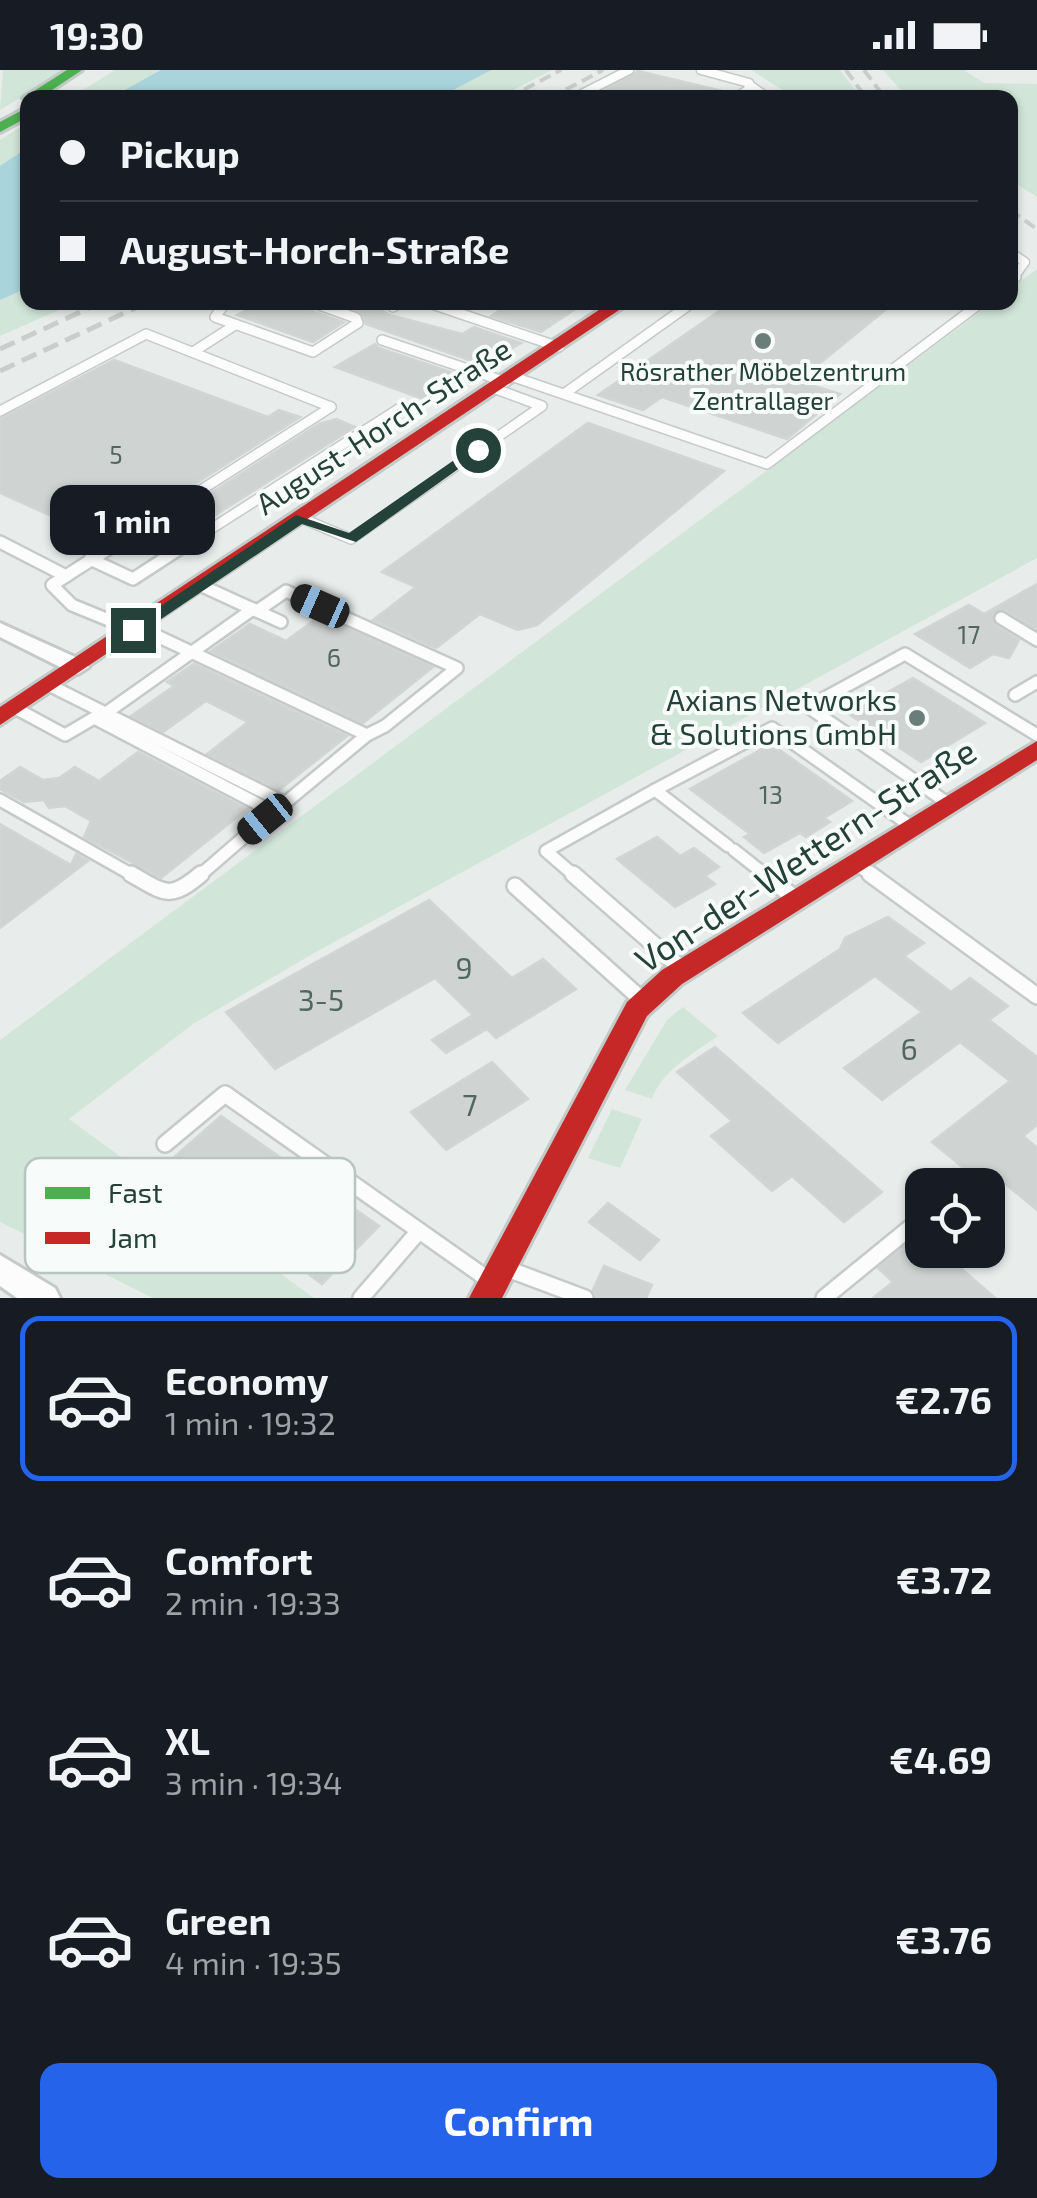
<!DOCTYPE html>
<meta charset="utf-8">
<style>
:root{--surface:#171b24;--page:#242831;--text:#f1f3f6;--muted:#9ea1a6;--line:#363941;--accent:#2563eb}
body{margin:0;font-family:"Exo 2",sans-serif;background:var(--page);color:var(--text);height:100vh;display:flex;flex-direction:column;font-size:38px;white-space:nowrap}
*{box-sizing:border-box;margin:0}
p{font-size:32px;color:var(--muted)}
.icon{flex:none;width:55px;height:55px;fill:none;stroke:currentColor;stroke-width:2;stroke-linecap:round;stroke-linejoin:round}
.map{position:relative;height:1228px;overflow:hidden}
.details{display:flex;flex-direction:column;background:var(--surface);flex:1}
.details>*{flex:none}
.top-card{position:absolute;left:20px;top:20px;width:998px;height:220px;border-radius:20px;box-shadow:0 2px 8px #0004;display:grid;align-content:center;height:220px;padding:0 40px;background:var(--surface)}
.controls{position:absolute;left:905px;top:1098px;display:grid;gap:20px}
.controls a{display:grid;place-items:center;width:100px;height:100px;border-radius:20px;background:var(--surface);box-shadow:0 2px 8px #0004;font-size:50px}
.end{position:absolute;width:45px;height:45px;margin:-22px;border:12px solid #24423a;background:#fff;box-shadow:0 0 0 5px #fff}
.from{border-radius:50%}
.bubble{position:absolute;height:70px;border-radius:20px;background:var(--surface);box-shadow:0 2px 8px #0004;font-size:32px;font-weight:700;line-height:70px;text-align:center}
.car{position:absolute;width:30px;height:60px;margin:-30px -15px;border-radius:12px;box-shadow:0 0 8px 2px #0007;background:linear-gradient(#222 24%,#8ab4d8 0 40%,#222 0 76%,#8ab4d8 0 86%,#222 0)}
.top-card b{display:flex;align-items:center;gap:35px;height:95px;font-size:38px}
.top-card b+b{border-top:2px solid var(--line)}
.top-card i{width:25px;height:25px;background:var(--text)}
ul{padding:18px 0 0;list-style:none}
li{display:flex;align-items:center;gap:30px;height:165px;margin:0 20px 15px;padding:0 20px;border:5px solid transparent;border-radius:20px}
li div{flex:1}
li b{display:block;font-size:38px}
li em{font-style:normal;font-weight:700}
li.selected{border-color:var(--accent)}
li>.icon{width:90px;height:90px;stroke-width:1.5}
.cta{display:flex;gap:20px;margin-top:auto;padding:20px 40px}
.cta a{flex:1;height:115px;border-radius:20px;background:var(--accent);color:#fff;font-size:40px;font-weight:700;line-height:115px;text-align:center}
.status{display:flex;justify-content:space-between;align-items:center;height:70px;padding:0 50px;background:var(--surface);direction:ltr}
.status svg{height:28px;fill:currentColor}
.map>svg:first-child{display:block}
</style>
<div class="status"><b>19:30</b><svg viewBox="0 0 49 12"><path d="M0 12V9h3v3zM5 12V6h3v6zM10 12V3h3v9zM15 12V0h3v12zM26 1h20v11H26zM47 4h2v5h-2z"/></svg></div>
<div class="map">
<svg width="1037" height="1228" viewBox="0 0 1037 1228">
<rect width="100%" height="100%" fill="#e8edeb"/>
<!-- green -->
<g fill="#d1e6d8">
<path d="M3 0H67L0 40Z"/>
<path d="M115 0H552L499 27 70 28Z"/>
<path d="M751 0H840L861 27H794Z"/>
<path d="M883 0H964L984 13 1037 14V127L1010 110V28L907 27Z"/>
<path d="M27 53 28 232 75 233 0 266V70Z"/>
<path d="M1037 199V488L316 882 193 954 69 1049 314 1228H153L0 1152V970L992 233 1010 232V219Z"/>
<path d="M683 937 718 966C693 984 662 1000 652 1029L625 1020 667 950Z"/>
<path d="M612 1039 642 1049 620 1098 588 1088Z"/>
</g>
<!-- water -->
<g fill="#a9d4db">
<path d="M161 0H491L440 27H112Z"/>
<path d="M27 78V218L0 230V96Z"/>
</g>
<!-- building -->
<g fill="#cfd4d2" stroke="#d1d6d4" stroke-width="2.5">
<path d="M638 1 722 21 721 28H592Z"/>
<path d="M261 232H303L308 240 344 252 313 272 237 245Z"/>
<path d="M337 232H367L390 245 462 264 474 257 521 273 483 295 366 254 361 242Z"/>
<path d="M512 232H586L541 262 491 246Z"/>
<path d="M732 232H895L798 311 840 324 787 369 662 327 643 340 598 325Z"/>
<path d="M375 274 379 278 463 306 426 330 335 297Z"/>
<path d="M114 290 268 347 279 340 300 347 129 456 120 453 83 475 67 468 81 459 0 423V349Z"/>
<path d="M336 349 355 357 169 474 147 464 319 354Z"/>
<path d="M588 353 724 401 537 555 518 560 480 544 436 578 373 550 416 517 382 502Z"/>
<path d="M1037 514V559L1005 540 993 544 995 555 1019 570 1009 588 993 584 970 598 915 564 969 535 984 544Z"/>
<path d="M320 546 433 597 363 653 211 581 250 554 286 571Z"/>
<path d="M194 594 347 666 279 720 207 684 248 652 206 631 163 662 131 646 174 616 167 612Z"/>
<path d="M913 608 985 653 921 692 849 644Z"/>
<path d="M771 674 852 731 824 748 830 752 806 767 800 763 764 783 744 767 750 764 690 719Z"/>
<path d="M138 682 247 739 161 808 84 767 91 751 65 736 49 738 44 730 24 732 0 719V711L20 697 43 710 59 708 75 697 99 711Z"/>
<path d="M0 754 71 795 76 784 88 791 0 858Z"/>
<path d="M657 767 680 786 694 778 719 797 705 806 715 814 675 837 617 789Z"/>
<path d="M429 830 512 908 543 889 576 919 496 968 487 959 446 983 432 970 473 945 435 908 275 999 226 942Z"/>
<path d="M888 847 924 873 904 886 951 922 970 908 1008 936 989 950 1037 987V1055L1023 1066 1037 1078V1140L985 1097 973 1106 932 1072 1010 1011 960 972 882 1030 844 998 922 942 875 906 778 973 743 943 840 879 845 868Z"/>
<path d="M715 977 882 1122 844 1152 792 1106 772 1121 711 1066 732 1051 677 1002Z"/>
<path d="M492 992 528 1029 446 1080 411 1042Z"/>
<path d="M221 1046 379 1156 322 1214 163 1097Z"/>
<path d="M608 1133 659 1170 640 1190 589 1152Z"/>
<path d="M922 1162V1180H940L995 1228H873L893 1212 878 1198Z"/>
<path d="M604 1196 652 1215 646 1228H596L593 1220Z"/>
</g>
<g fill="none" stroke-linecap="round" stroke-linejoin="round">
<defs>
<g id="lane-far3">
<path d="M701 0 749 13 748 20 735 28"/>
<path d="M751 16 768 28"/>
<path d="M574 28 629 0"/>
<path d="M1010 182 1025 192 1013 209"/>
</g>
<g id="lane-far2">
<path d="M1010 212 1016 207"/>
<path d="M226 232 215 247 313 282 358 253 356 248 311 232"/>
<path d="M432 234 559 277"/>
<path d="M393 237 401 232"/>
<path d="M382 270 506 312"/>
<path d="M193 282 235 255"/>
<path d="M514 307 767 394 982 232"/>
<path d="M564 324 693 232"/>
<path d="M0 341 146 264 331 337"/>
<path d="M301 448 351 469 542 336 496 319"/>
<path d="M118 473 331 337"/>
<path d="M189 473 400 338"/>
</g>
<g id="lane-far1">
<path d="M0 472 66 506 122 470"/>
<path d="M90 489 133 509 193 470"/>
<path d="M66 506 52 515 72 535 133 560"/>
<path d="M200 515 281 552"/>
<path d="M257 541 286 521 457 598 385 656 367 665"/>
<path d="M1001 548 1037 570"/>
<path d="M49 615 285 733 367 665 138 557"/>
<path d="M1015 625 1037 612"/>
<path d="M15 638 65 665 94 648 273 742 198 807"/>
<path d="M106 643 253 539"/>
<path d="M0 730 136 807"/>
<path d="M949 734 808 637 905 584 1037 665"/>
<path d="M728 776 655 720 772 658 912 757"/>
<path d="M734 780 768 807"/>
<path d="M855 793 874 807"/>
<path d="M576 807 546 781 655 720"/>
</g>
<g id="lane">
<path d="M131 804C165 823 169 831 201 804"/>
<path d="M573 804 682 899"/>
<path d="M764 804 796 829"/>
<path d="M870 804 1037 926"/>
<path d="M515 816 641 929"/>
<path d="M165 1074 225 1024 489 1210"/>
<path d="M505 1198 585 1228"/>
<path d="M361 1228 419 1161"/>
<path d="M824 1228 922 1148"/>
</g>
<g id="street">
<path d="M0 553 86 592 89 597 78 604 70 602 0 567Z"/>
<path d="M0 1185 55 1218 60 1228H17L0 1216Z"/>
</g>
<g id="fast">
<path d="M67 0H82L40 28H28V31L23 28Z"/>
<path d="M28 37V47L0 62V52Z"/>
</g>
<g id="jam">
<path d="M611 232H631L0 655V637Z"/>
<path d="M1037 671V690L682 914 647 946 502 1228H469L627 932 662 900Z"/>
</g>
</defs>
<!-- lane-far3 casing -->
<use href="#lane-far3" stroke="#c5cac8" stroke-width="11"/>
<!-- lane-far2 casing -->
<use href="#lane-far2" stroke="#c5cac8" stroke-width="12"/>
<!-- lane-far1 casing -->
<use href="#lane-far1" stroke="#c5cac8" stroke-width="16"/>
<!-- lane casing -->
<use href="#lane" stroke="#c5cac8" stroke-width="20"/>
<!-- street casing -->
<use href="#street" stroke="#c5cac8" stroke-width="6"/>
<!-- fast casing -->
<use href="#fast" stroke="#c3cbc8" stroke-width="6"/>
<!-- jam casing -->
<use href="#jam" stroke="#c3cbc8" stroke-width="6"/>
<!-- lane-far3 -->
<use href="#lane-far3" stroke="#fcfcfc" stroke-width="8"/>
<!-- lane-far2 -->
<use href="#lane-far2" stroke="#fcfcfc" stroke-width="9"/>
<!-- lane-far1 -->
<use href="#lane-far1" stroke="#fcfcfc" stroke-width="11"/>
<!-- lane -->
<use href="#lane" stroke="#fcfcfc" stroke-width="15"/>
<!-- street -->
<use href="#street" fill="#fcfcfc" fill-rule="evenodd"/>
<!-- fast -->
<use href="#fast" fill="#4caf50" fill-rule="evenodd"/>
<!-- jam -->
<use href="#jam" fill="#c62828" fill-rule="evenodd"/>
<!-- rail-far1 -->
<g stroke="#c9cdcc" stroke-width="4" stroke-dasharray="12 6" stroke-linecap="butt">
<path d="M846 0 866 28"/>
<path d="M864 0 885 28"/>
<path d="M508 28 561 0"/>
<path d="M550 28 603 0"/>
<path d="M1010 140 1037 159"/>
</g>
<!-- rail -->
<g stroke="#c9cdcc" stroke-width="5" stroke-dasharray="16 8" stroke-linecap="butt">
<path d="M0 279 102 232"/>
<path d="M0 301 148 232"/>
</g>
</g>
<!-- route -->
<path fill="#24423a" d="M473 377 485 380 356 472 302 454 139 564 125 560 296 445 349 463Z"/>
<!-- markers -->
<g fill="#697e78" stroke="#f7fbf9" stroke-width="4">
<circle cx="763" cy="271" r="10"/>
<circle cx="917" cy="648" r="10"/>
</g>
<g text-anchor="middle" stroke-width="8" stroke-linejoin="round" paint-order="stroke">
<!-- far-poi labels -->
<g font-size="25" fill="#24423a" stroke="#f7fbf9">
<text x="763" y="311">Rösrather Möbelzentrum<tspan x="763" dy="29">Zentrallager</tspan></text>
</g>
<!-- number labels -->
<g font-size="25" fill="#506761">
<text x="116" y="394">5</text>
<text x="969" y="574">17</text>
<text x="334" y="597">6</text>
<text x="771" y="734">13</text>
</g>
<!-- street labels -->
<g font-size="30" fill="#24423a" stroke="#f7fbf9">
<text transform="translate(384 357) rotate(-33)" y="10">August-Horch-Straße</text>
</g>
<!-- poi labels -->
<g font-size="30" fill="#24423a" stroke="#f7fbf9" text-anchor="end">
<text x="897" y="641">Axians Networks<tspan x="897" dy="34">&amp; Solutions GmbH</tspan></text>
</g>
<!-- near-number labels -->
<g font-size="30" fill="#506761">
<text x="464" y="909">9</text>
<text x="321" y="941">3-5</text>
<text x="909" y="990">6</text>
<text x="470" y="1046">7</text>
</g>
<!-- near-street labels -->
<g font-size="35" fill="#24423a" stroke="#f7fbf9">
<text transform="translate(806 786) rotate(-33)" y="12">Von-der-Wettern-Straße</text>
</g>
</g>
<!-- legend -->
<rect x="25" y="1088" width="330" height="115" rx="15" fill="#f7fbf9" stroke="#b8c4c0" stroke-width="2.5"/>
<rect x="45" y="1117" width="45" height="12" fill="#4caf50"/>
<rect x="45" y="1162" width="45" height="12" fill="#c62828"/>
<g font-size="28" fill="#24423a">
<text x="108" y="1133">Fast</text>
<text x="108" y="1178">Jam</text>
</g>
</svg>
<div class="controls">
<a><svg class="icon" aria-label="locate" viewBox="0 0 24 24"><circle cx="12" cy="12" r="6"/><path d="M12 2v4M12 18v4M2 12h4M18 12h4"/></svg></a>
</div>
<i class="end from" style="left:478px;top:380px"></i>
<i class="end" style="left:133px;top:560px"></i>
<div class="bubble" style="left:50px;top:415px;width:165px">1 min</div>
<i class="car" style="left:320px;top:536px;rotate:294deg"></i>
<i class="car" style="left:265px;top:749px;rotate:231deg"></i>
<div class="top-card">
<b><i class="from"></i>Pickup</b>
<b><i></i>August-Horch-Straße</b>
</div>
</div>
<section class="details">
<ul>
<li class="selected"><svg class="icon" aria-label="car" viewBox="0 0 24 24"><path d="M5 17H2v-5l4-1 3-4h7l3 4 3 1v5h-3M9 17h6M6 11h13"/><circle cx="7" cy="17" r="2"/><circle cx="17" cy="17" r="2"/></svg><div><b>Economy</b><p>1 min · 19:32</p></div><em>€2.76</em></li>
<li><svg class="icon" aria-label="car" viewBox="0 0 24 24"><path d="M5 17H2v-5l4-1 3-4h7l3 4 3 1v5h-3M9 17h6M6 11h13"/><circle cx="7" cy="17" r="2"/><circle cx="17" cy="17" r="2"/></svg><div><b>Comfort</b><p>2 min · 19:33</p></div><em>€3.72</em></li>
<li><svg class="icon" aria-label="car" viewBox="0 0 24 24"><path d="M5 17H2v-5l4-1 3-4h7l3 4 3 1v5h-3M9 17h6M6 11h13"/><circle cx="7" cy="17" r="2"/><circle cx="17" cy="17" r="2"/></svg><div><b>XL</b><p>3 min · 19:34</p></div><em>€4.69</em></li>
<li><svg class="icon" aria-label="car" viewBox="0 0 24 24"><path d="M5 17H2v-5l4-1 3-4h7l3 4 3 1v5h-3M9 17h6M6 11h13"/><circle cx="7" cy="17" r="2"/><circle cx="17" cy="17" r="2"/></svg><div><b>Green</b><p>4 min · 19:35</p></div><em>€3.76</em></li>
</ul>
<div class="cta"><a>Confirm</a></div>
</section>
